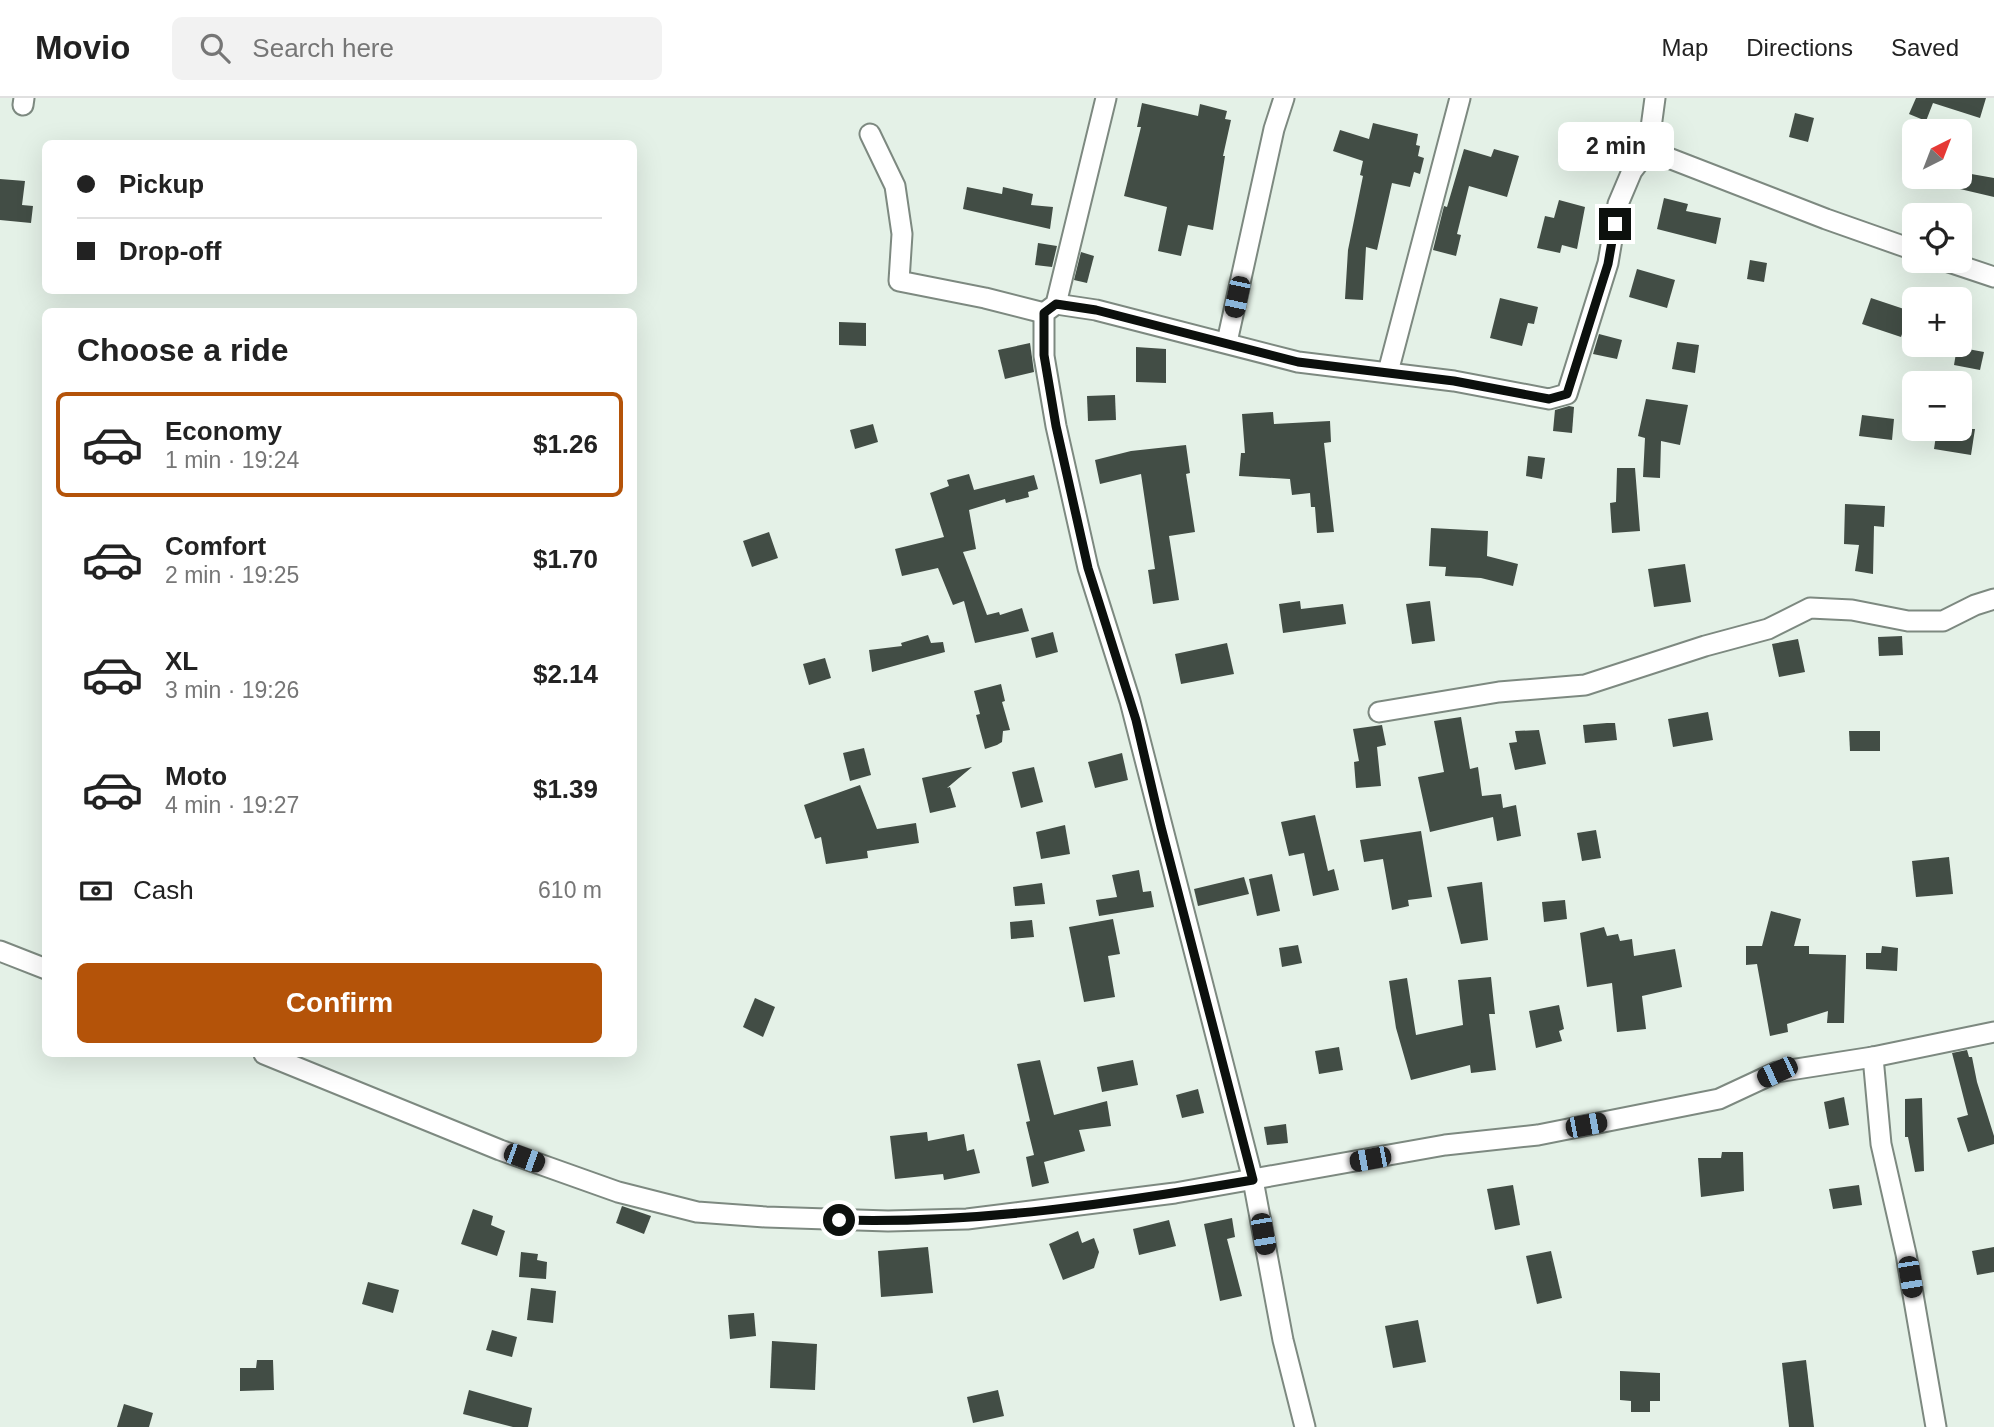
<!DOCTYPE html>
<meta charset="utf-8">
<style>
:root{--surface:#fff;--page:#f2f2f2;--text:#222;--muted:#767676;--line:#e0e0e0;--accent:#b45309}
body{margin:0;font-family:Arial,sans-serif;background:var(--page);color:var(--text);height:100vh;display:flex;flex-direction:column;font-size:26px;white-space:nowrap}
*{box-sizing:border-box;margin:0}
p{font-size:23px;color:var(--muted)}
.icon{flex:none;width:38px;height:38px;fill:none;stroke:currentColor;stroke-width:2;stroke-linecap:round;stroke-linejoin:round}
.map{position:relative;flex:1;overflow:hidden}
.sheet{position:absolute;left:42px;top:210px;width:595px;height:749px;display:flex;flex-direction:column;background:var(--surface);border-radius:10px;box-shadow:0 7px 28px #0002}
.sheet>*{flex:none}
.guide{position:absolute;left:42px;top:42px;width:595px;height:154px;border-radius:10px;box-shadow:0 7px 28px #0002;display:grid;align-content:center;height:154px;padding:0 35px;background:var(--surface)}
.needle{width:46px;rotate:42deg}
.tools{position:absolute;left:1902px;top:21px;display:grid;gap:14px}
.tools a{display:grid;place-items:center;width:70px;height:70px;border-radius:10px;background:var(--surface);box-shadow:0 7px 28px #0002;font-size:35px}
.end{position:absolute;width:32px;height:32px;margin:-16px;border:9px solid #0c100d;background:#fff;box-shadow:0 0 0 4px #fff}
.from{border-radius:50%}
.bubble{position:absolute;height:49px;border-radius:10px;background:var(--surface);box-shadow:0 7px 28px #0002;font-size:23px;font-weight:600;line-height:49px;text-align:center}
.car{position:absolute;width:21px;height:42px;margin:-21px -10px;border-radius:9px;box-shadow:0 0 5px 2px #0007;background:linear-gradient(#222 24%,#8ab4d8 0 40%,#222 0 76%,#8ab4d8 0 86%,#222 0)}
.guide b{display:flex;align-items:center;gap:24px;height:66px;font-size:26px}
.guide b+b{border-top:2px solid var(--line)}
.guide i{width:18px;height:18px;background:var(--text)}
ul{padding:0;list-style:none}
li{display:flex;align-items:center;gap:21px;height:105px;margin:0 14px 10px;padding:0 21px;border:4px solid transparent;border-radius:10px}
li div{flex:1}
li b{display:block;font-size:26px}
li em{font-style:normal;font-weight:600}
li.current{border-color:var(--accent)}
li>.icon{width:63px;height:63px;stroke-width:1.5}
h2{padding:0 35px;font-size:32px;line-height:84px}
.pay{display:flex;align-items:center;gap:18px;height:77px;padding:0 35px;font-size:26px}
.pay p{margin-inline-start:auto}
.primary-button{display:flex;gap:14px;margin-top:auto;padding:14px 35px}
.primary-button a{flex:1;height:80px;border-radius:10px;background:var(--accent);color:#fff;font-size:28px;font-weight:600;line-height:80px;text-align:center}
header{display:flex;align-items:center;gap:42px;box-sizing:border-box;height:98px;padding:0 35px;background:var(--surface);border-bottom:2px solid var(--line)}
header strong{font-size:33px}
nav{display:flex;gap:38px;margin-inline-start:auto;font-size:24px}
.search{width:490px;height:63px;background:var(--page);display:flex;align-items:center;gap:18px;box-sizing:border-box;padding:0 24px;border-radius:10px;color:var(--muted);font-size:26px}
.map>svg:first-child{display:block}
</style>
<header>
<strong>Movio</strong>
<div class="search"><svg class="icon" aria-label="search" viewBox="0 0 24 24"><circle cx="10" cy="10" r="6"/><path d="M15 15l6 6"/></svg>Search here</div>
<nav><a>Map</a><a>Directions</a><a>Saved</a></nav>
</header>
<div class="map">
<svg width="1994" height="1329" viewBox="0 0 1994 1329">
<rect width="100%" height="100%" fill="#e4f1e7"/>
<!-- building -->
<g fill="#424d45">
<path d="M1916 0H1986L1980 20 1933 5 1926 23 1909 16Z"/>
<path d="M1142 5 1198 18 1200 6 1227 13 1225 21 1231 22 1223 58H1225L1213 132 1188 127 1181 158 1158 153 1167 109 1124 98 1141 29H1137Z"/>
<path d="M1795 15 1814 20 1808 44 1789 39Z"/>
<path d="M1373 25 1418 36 1416 47 1420 48 1418 58 1424 60 1420 76 1414 74 1410 89 1392 85 1377 152 1366 149 1363 202 1345 201 1348 152 1363 78 1360 77 1363 63 1333 53 1340 32 1369 41Z"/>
<path d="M1464 51 1491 59 1494 51 1519 58 1507 99 1469 88 1457 136 1461 137 1456 158 1433 152 1444 108 1447 109Z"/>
<path d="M1960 74 1994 80V99L1960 91Z"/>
<path d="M0 81 25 83 22 107 33 108 31 125 0 122Z"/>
<path d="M967 89 1002 96 1003 89 1033 96 1031 107 1053 109 1050 131 963 111Z"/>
<path d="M1664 100 1688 106 1686 113 1721 120 1716 146 1657 131Z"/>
<path d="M1559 102 1585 109 1577 151 1562 147 1560 155 1537 150 1545 118 1554 120Z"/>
<path d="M1038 145 1057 148 1052 169 1035 167Z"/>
<path d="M1081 154 1094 158 1087 185 1074 182Z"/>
<path d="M1750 162 1767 165 1764 184 1747 181Z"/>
<path d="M1637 171 1675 182 1667 210 1629 199Z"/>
<path d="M1500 200 1538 209 1534 226 1528 225 1522 248 1490 240Z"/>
<path d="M1871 200 1910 213 1901 239 1862 226Z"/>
<path d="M839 224 866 225V248L839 247Z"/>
<path d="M1599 236 1622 242 1617 261 1593 256Z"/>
<path d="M1677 244 1699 247 1695 275 1672 271Z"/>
<path d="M1030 245 1034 274 1005 281 998 252Z"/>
<path d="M1136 249 1166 251V285L1136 284Z"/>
<path d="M1957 249 1984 254 1980 272 1954 267Z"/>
<path d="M1115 297 1116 322 1088 323 1087 298Z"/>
<path d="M1646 301 1688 307 1680 347 1661 343 1660 380 1643 379 1645 340 1638 338Z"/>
<path d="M1569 308 1574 309 1572 335 1553 333 1555 312Z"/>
<path d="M1273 314 1274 326 1330 323 1331 344 1324 345 1334 434 1317 435 1315 409H1311L1310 395 1292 397 1290 381 1239 378 1241 355H1245L1242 316Z"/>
<path d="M1862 317 1894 321 1892 342 1859 338Z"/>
<path d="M873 326 878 344 855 351 850 332Z"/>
<path d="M1937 331H1975L1971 357 1934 351Z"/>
<path d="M1186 347 1190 375 1186 376 1195 434 1169 438 1179 502 1153 506 1148 472 1155 471 1141 376 1100 386 1095 362 1131 353Z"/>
<path d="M1528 358 1545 360 1542 381 1526 378Z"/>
<path d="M1617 370H1635L1640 433 1612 435 1610 405 1616 404Z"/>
<path d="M969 376 974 392 1034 377 1038 391 1028 394 1029 399 1006 405 1005 401 969 412 976 451 963 454 987 517 999 514 1000 517 1022 510 1029 533 975 545 964 503 953 507 938 470 902 478 895 451 944 439 930 395 949 388 947 382Z"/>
<path d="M1845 406 1885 408 1884 429 1874 428 1873 476 1855 473 1859 447 1844 446Z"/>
<path d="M1431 430 1488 433 1487 458 1518 466 1513 488 1481 480 1445 478 1446 469 1429 468Z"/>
<path d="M769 434 778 460 752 469 743 443Z"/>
<path d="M1685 466 1691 504 1654 509 1648 471Z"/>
<path d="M1300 503 1301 511 1343 506 1346 526 1283 535 1279 506Z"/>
<path d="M1430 503 1435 543 1412 546 1406 506Z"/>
<path d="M1053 534 1058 554 1036 560 1031 540Z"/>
<path d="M928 537 931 545 943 544 945 554 872 574 869 552 902 548 901 545Z"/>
<path d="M1902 538 1903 557 1879 558 1878 539Z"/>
<path d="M1798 541 1805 574 1779 579 1772 546Z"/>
<path d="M1227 545 1234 576 1181 586 1175 556Z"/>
<path d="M825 560 831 580 809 587 803 566Z"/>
<path d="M1001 586 1005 603 1002 604 1010 632 1003 633 1002 644 997 647 985 651 976 617 980 616 974 593Z"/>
<path d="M1708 614 1713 642 1673 649 1668 621Z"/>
<path d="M1461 619 1470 671 1478 669 1482 698 1501 696 1503 710 1516 707 1521 738 1497 743 1493 719 1430 734 1418 679 1444 674 1434 623Z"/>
<path d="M1607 625H1615L1617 642 1585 645 1583 627Z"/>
<path d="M1382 627 1386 647 1377 649 1381 688 1356 690 1354 664 1359 663 1353 631Z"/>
<path d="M1539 632 1546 666 1515 672 1509 645 1517 644 1515 633Z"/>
<path d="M1849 633H1880V653H1850Z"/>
<path d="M864 650 871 677 850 683 843 655Z"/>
<path d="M1122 655 1128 682 1095 690 1088 664Z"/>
<path d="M972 669 947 690 950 689 956 709 930 715 922 680Z"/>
<path d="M1034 669 1043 704 1021 710 1012 674Z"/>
<path d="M860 687 877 731 916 725 919 745 867 753 868 760 826 766 821 739 815 741 804 707Z"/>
<path d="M1315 717 1328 773 1334 771 1339 792 1313 798 1304 755 1289 758 1281 724Z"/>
<path d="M1065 727 1070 756 1041 761 1036 734Z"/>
<path d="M1596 732 1601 760 1582 763 1577 735Z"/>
<path d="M1421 733 1432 799 1408 802 1409 808 1392 812 1383 761 1364 764 1360 742Z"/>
<path d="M1949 759 1953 796 1916 799 1912 763Z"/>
<path d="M1139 772 1143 794 1151 793 1154 809 1099 818 1096 802 1117 799 1112 777Z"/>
<path d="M1272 776 1280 813 1257 818 1249 781Z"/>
<path d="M1244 779 1249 796 1198 808 1194 791Z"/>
<path d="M1482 784 1488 842 1461 846 1447 789Z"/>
<path d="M1042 785 1045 806 1015 808 1013 789Z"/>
<path d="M1565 802 1567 821 1544 824 1542 804Z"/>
<path d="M1771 813 1801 821 1794 848H1809V856L1846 857 1844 925H1827L1828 913 1787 926 1788 934 1770 938 1757 866 1746 867V848H1762Z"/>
<path d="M1113 821 1120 856 1108 858 1115 899 1084 904 1069 829Z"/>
<path d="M1032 822 1034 839 1011 841 1010 824Z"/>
<path d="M1604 829 1607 838 1618 836 1620 843 1632 841 1634 858 1675 851 1682 889 1642 898 1646 931 1617 934 1612 885 1587 889 1580 835Z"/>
<path d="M1298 847 1302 865 1282 869 1279 850Z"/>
<path d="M1882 848 1898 850 1897 873 1866 871V855H1881Z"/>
<path d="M1491 879 1495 916H1489L1496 972 1471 975 1470 967 1411 982 1396 930 1389 883 1407 880 1416 937 1463 927 1458 882Z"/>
<path d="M755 900 775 909 763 939 743 929Z"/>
<path d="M1559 907 1564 931 1559 933 1562 943 1536 950 1529 913Z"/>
<path d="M1339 949 1343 972 1319 976 1315 953Z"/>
<path d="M1967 952 1969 959H1972L1977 984 1994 1038V1046L1968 1054 1957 1020 1968 1017 1952 955Z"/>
<path d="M1040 962 1054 1017 1107 1003 1111 1028 1079 1032 1085 1053 1044 1064 1049 1085 1032 1089 1026 1059 1034 1057 1026 1024 1030 1023 1017 966Z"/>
<path d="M1133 962 1138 987 1102 994 1097 969Z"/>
<path d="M1198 991 1204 1015 1182 1020 1176 997Z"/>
<path d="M1844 999 1849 1027 1829 1031 1824 1004Z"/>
<path d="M1922 1000 1924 1073 1915 1074 1908 1039H1905V1001Z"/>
<path d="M1286 1026 1288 1045 1267 1047 1264 1029Z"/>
<path d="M927 1034 928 1043 964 1036 967 1053 974 1051 980 1075 944 1082 943 1076 895 1081 890 1038Z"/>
<path d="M1722 1054H1743L1744 1093 1701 1099 1698 1060H1721Z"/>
<path d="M1513 1087 1520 1127 1495 1132 1487 1091Z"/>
<path d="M1859 1087 1862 1107 1833 1111 1829 1091Z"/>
<path d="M622 1108 651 1118 644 1136 616 1125Z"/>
<path d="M473 1111 493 1118 491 1127 505 1133 497 1158 461 1146Z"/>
<path d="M1232 1120 1235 1139 1227 1141 1242 1198 1220 1203 1204 1126Z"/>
<path d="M1169 1122 1176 1148 1139 1157 1133 1131Z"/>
<path d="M1078 1133 1082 1145 1094 1140 1099 1154 1094 1170 1063 1182 1049 1146Z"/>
<path d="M928 1149 933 1195 881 1199 878 1153Z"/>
<path d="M1994 1149V1174L1977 1177 1972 1153Z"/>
<path d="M1551 1153 1562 1200 1537 1206 1526 1158Z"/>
<path d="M521 1154 538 1156 537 1162 547 1164 546 1181 519 1179Z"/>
<path d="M368 1184 399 1192 393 1215 362 1206Z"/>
<path d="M531 1190 556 1193 553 1225 527 1222Z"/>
<path d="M754 1215 756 1238 730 1241 728 1217Z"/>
<path d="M1418 1222 1426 1264 1393 1270 1385 1228Z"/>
<path d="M492 1232 517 1239 512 1259 486 1252Z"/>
<path d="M772 1243 817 1246 815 1292 770 1290Z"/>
<path d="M257 1262H273L274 1292 240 1293V1270H256Z"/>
<path d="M1806 1262 1814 1329H1789L1782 1265Z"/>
<path d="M1620 1273 1660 1275V1303H1650V1314H1631V1303L1620 1302Z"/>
<path d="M469 1292 532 1310 528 1329H513L463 1316Z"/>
<path d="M998 1292 1004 1318 973 1325 967 1299Z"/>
<path d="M124 1306 153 1315 149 1329H117Z"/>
</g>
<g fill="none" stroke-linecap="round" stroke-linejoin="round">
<defs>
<g id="street">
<path d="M1106 0 1056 206 1044 215V258L1056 328 1088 470 1130 603 1253 1082 1283 1242 1305 1329"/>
<path d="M1655 0 1648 52 1826 121 1914 152"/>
<path d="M23 7 24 0"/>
<path d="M870 36 895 88 902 136 899 183 985 200 1044 215"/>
<path d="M1946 163 1994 179"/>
<path d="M1056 206 1096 212 1298 264 1454 283 1549 301 1567 296 1608 165 1618 106 1632 73 1648 52"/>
<path d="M1227 244 1274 31 1284 0"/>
<path d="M1388 274 1460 0"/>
<path d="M1379 614 1499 594 1585 587 1705 548 1768 531 1810 510 1852 512 1908 523H1943L1975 507 1994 501"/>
<path d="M0 853 46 871"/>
<path d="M264 956 500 1052 618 1094 697 1114 766 1119 888 1123 967 1121 1175 1095 1445 1047 1538 1037 1719 1001 1777 974 1873 959 1994 934"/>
<path d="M1873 959 1881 1046 1906 1156 1936 1329"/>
</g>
</defs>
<!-- street casing -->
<use href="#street" stroke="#7d8980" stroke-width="23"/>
<!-- street -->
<use href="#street" stroke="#fff" stroke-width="19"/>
</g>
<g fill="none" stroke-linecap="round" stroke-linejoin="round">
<!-- route -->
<path stroke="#0c100d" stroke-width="9" d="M839 1122C978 1126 1117 1105 1253 1082L1161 729 1136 622 1088 470 1056 328 1044 257V215L1056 206 1096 212 1298 264 1454 283 1549 301 1567 296 1608 166 1615 126"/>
</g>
</svg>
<div class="tools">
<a><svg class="needle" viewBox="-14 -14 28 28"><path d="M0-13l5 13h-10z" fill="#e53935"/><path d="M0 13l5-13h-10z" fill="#767676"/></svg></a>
<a><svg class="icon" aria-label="locate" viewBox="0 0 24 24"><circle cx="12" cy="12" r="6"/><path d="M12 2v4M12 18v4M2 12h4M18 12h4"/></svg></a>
<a>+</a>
<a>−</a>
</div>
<i class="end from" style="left:839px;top:1122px"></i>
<i class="end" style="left:1615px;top:126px"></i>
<div class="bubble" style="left:1558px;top:24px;width:116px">2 min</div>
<i class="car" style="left:1237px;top:199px;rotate:192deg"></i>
<i class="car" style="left:1777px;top:974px;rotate:245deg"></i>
<i class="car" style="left:1586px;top:1027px;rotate:79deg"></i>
<i class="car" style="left:524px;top:1060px;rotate:110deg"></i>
<i class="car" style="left:1370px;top:1061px;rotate:259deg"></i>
<i class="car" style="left:1263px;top:1136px;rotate:170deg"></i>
<i class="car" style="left:1910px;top:1179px;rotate:171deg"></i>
<div class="guide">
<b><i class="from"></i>Pickup</b>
<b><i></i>Drop-off</b>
</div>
<section class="sheet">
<h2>Choose a ride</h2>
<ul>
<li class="current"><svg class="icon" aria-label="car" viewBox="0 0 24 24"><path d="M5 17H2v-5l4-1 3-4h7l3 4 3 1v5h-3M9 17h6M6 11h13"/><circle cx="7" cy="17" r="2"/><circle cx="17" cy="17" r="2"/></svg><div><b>Economy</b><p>1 min · 19:24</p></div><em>$1.26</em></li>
<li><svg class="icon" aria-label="car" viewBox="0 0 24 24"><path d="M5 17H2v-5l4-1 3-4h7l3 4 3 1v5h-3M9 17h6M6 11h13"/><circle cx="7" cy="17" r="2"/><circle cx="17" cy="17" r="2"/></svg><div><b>Comfort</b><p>2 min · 19:25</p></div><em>$1.70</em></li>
<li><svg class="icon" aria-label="car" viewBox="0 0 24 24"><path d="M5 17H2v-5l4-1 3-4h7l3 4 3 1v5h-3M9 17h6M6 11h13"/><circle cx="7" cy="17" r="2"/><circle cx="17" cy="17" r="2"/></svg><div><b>XL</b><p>3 min · 19:26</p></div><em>$2.14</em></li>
<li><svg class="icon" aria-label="car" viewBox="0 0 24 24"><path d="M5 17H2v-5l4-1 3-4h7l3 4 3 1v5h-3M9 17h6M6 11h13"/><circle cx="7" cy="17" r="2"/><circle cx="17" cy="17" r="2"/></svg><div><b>Moto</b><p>4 min · 19:27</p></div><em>$1.39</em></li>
</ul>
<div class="pay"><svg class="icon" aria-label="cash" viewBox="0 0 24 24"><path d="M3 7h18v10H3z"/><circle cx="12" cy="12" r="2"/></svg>Cash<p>610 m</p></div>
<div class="primary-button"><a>Confirm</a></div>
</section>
</div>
